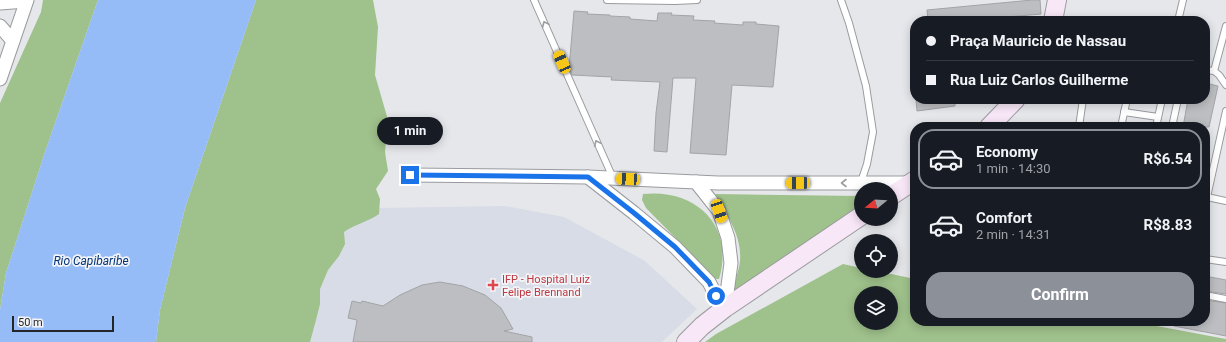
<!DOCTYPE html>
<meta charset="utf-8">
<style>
:root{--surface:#171b24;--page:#242831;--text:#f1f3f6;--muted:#9ea1a6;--line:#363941;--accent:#8c9099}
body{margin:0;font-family:Roboto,sans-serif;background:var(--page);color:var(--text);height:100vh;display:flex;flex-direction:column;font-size:15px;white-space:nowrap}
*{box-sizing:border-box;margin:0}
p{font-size:13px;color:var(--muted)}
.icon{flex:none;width:22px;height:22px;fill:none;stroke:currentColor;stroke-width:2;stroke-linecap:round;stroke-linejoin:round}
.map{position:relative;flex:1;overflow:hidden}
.drawer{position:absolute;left:910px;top:122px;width:300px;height:204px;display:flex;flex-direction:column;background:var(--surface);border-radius:16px;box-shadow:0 2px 10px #0003}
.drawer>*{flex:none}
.hud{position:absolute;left:910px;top:16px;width:300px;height:88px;border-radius:16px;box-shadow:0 2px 10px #0003;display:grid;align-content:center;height:88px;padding:0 16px;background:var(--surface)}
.needle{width:26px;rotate:252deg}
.fabs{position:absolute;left:854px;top:182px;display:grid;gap:8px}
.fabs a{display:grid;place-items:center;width:44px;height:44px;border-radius:50%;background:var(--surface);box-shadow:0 2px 10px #0003;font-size:20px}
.scale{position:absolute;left:12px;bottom:10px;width:102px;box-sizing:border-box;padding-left:4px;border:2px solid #242526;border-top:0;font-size:11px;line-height:14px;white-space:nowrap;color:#242526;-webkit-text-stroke:3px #f3f4f8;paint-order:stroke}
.end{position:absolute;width:18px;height:18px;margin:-9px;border:5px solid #1a73e8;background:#fff;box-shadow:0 0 0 2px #fff}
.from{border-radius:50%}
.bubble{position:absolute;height:28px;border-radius:14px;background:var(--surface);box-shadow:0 2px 10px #0003;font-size:13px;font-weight:700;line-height:28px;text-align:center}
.car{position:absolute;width:12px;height:24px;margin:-12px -6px;border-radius:5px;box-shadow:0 0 3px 1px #0007;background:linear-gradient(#f5c518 24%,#345 0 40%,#f5c518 0 76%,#345 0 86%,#f5c518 0)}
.hud b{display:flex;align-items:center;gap:14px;height:38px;font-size:15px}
.hud b+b{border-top:1px solid var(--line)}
.hud i{width:10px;height:10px;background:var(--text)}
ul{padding:7px 0 0;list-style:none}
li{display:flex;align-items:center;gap:12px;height:60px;margin:0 8px 6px;padding:0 8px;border:2px solid transparent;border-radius:16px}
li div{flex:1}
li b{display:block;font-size:15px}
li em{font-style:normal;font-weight:700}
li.active{border-color:var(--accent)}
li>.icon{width:36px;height:36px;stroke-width:1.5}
.cta{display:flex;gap:8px;margin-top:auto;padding:8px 16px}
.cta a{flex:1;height:46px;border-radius:16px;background:var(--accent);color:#fff;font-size:16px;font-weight:700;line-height:46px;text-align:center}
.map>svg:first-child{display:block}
</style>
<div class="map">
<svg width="1226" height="342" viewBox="0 0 1226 342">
<rect width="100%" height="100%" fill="#e6e7eb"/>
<!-- built -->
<path fill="#d8dce7" d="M505 206 564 217 645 261 697 309 662 342H302L330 223 375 208Z"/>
<!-- green -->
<g fill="#9fc18b" fill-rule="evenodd">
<path d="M43 0H98L45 152 6 273 0 310V103L41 12Z"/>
<path d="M256 0H373L378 27 375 75 388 120 385 152 388 171 376 189 380 199 379 214C368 222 355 224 344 232L345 244 339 256 328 270 320 289V304L316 320 310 342H156L160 310 185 208Z"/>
<path d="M643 194C696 188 735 226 719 279H716L646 208 642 200Z"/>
<path d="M716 194 861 196V206L734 292C734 282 739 271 740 261 742 236 728 216 714 196Z"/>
<path d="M843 264 861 268V271H877L915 279V321H1130L1226 339V342H705L716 334ZM861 293H891V323H861Z"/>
</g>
<!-- water -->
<path fill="#96bcf7" d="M98 0H256L185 208 160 310 156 342H0V310L6 273 45 152Z"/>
<!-- building -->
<g fill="#bdbec1" stroke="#a3a4a7">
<path d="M1032 0H1040L1041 14 985 19V21H928L927 10Z"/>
<path d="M574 11 588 12 587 14 610 15V16L630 17V19L657 21 658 13H672L671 15 694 16 693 20 715 21 714 23 743 25V22H756V24L779 26 773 87 732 85 726 155 690 153 696 78H673L667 152 654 151 656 113 660 82 611 80 612 77 572 75 569 68Z"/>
<path d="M1205 83 1218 86 1209 127H1183L1188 99H1205Z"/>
<path d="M916 99H955V106L917 111Z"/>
<path d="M1205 276 1226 280V294L1205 291Z"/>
<path d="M440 282 463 286 485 295 501 308 513 329 504 331 532 337V342H353L357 320 348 318 352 301 361 303 362 301 383 306 400 295 422 285Z"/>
<path d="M1205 300 1226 303V336L1174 326V321H1205Z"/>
</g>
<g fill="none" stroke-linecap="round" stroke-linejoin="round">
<defs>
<g id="lane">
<path d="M534 0 613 178"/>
<path d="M607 0 675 1"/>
<path d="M675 0V1L697 0"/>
<path d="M841 0 849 23 866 86 873 132 867 164 861 182"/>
<path d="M1178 21 1183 0"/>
<path d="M1205 70 1214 71 1226 26"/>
<path d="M1214 71 1219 75 1226 85"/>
<path d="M1124 112 1158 117"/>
<path d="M1079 127 1083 99"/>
<path d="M1121 127 1127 99"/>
<path d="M1156 127 1162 99"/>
<path d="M1172 127 1178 99"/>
<path d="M1207 197 1226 201"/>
<path d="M1205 198 1207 197 1226 111"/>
<path d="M1205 259 1226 262"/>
<path d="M1205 295 1226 299"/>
</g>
<g id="street">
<path d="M0 3 26 1"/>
<path d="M0 26 13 41"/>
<path d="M0 79 27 0"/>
<path d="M410 175 588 177 718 183H911"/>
<path d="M588 177 634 213 675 247 709 282 723 309"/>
<path d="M696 182 719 211 728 238 731 263 725 308"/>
</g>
<g id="secondary">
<path d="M1053 21 1057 0"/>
<path d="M989 127 1016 99"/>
<path d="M891 196 915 180"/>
<path d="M686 342 702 326 725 308 861 216"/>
</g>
</defs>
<!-- lane casing -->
<use href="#lane" stroke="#999b9e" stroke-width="8"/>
<!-- street casing -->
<use href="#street" stroke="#999b9e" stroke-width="15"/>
<!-- secondary casing -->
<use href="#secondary" stroke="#999b9e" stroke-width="20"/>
<!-- lane -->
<use href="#lane" stroke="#fff" stroke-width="6"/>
<!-- street -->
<use href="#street" stroke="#fff" stroke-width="13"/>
<!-- secondary -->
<use href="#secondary" stroke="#f8e7f7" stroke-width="18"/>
</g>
<!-- one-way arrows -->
<defs><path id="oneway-chevron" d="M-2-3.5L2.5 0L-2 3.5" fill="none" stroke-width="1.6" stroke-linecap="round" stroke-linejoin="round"/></defs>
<g stroke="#9c9d9d">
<use href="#oneway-chevron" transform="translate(545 24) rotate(-114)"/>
<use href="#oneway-chevron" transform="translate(597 143) rotate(-114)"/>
<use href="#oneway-chevron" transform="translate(844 183) rotate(180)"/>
</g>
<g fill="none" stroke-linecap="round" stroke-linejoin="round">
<!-- route -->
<path stroke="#1a73e8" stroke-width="5" d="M410 175 588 177 634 213 675 247 709 282 716 296"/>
</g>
<!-- markers -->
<path fill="#e0444e" stroke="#f3f4f8" stroke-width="1.5" d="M491 279h4v4h4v4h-4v4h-4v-4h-4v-4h4z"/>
<g text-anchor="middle" stroke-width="3.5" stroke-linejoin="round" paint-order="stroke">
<!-- health labels -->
<g font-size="11" fill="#be3a42" stroke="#f3f4f8" text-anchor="start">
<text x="502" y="283">IFP - Hospital Luiz<tspan x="502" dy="13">Felipe Brennand</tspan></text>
</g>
<!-- water labels -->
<g font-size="12" font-style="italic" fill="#063578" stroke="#f3f4f8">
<text x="91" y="265">Rio Capibaribe</text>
</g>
</g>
</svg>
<div class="fabs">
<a><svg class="needle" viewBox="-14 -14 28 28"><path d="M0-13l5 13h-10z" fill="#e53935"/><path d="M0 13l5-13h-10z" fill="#9ea1a6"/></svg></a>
<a><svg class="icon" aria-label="locate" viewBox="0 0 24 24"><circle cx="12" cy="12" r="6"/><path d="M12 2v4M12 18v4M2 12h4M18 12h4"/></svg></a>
<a><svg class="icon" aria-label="layers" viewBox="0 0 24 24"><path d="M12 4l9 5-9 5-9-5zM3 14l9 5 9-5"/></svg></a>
</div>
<div class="scale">50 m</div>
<i class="end from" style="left:716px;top:296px"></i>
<i class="end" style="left:410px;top:175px"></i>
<div class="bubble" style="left:377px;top:117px;width:66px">1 min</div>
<i class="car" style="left:562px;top:62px;rotate:336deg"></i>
<i class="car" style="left:628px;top:179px;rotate:273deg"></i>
<i class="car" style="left:798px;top:183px;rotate:270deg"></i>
<i class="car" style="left:719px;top:211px;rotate:161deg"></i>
<div class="hud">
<b><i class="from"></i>Praça Mauricio de Nassau</b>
<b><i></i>Rua Luiz Carlos Guilherme</b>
</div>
<section class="drawer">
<ul>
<li class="active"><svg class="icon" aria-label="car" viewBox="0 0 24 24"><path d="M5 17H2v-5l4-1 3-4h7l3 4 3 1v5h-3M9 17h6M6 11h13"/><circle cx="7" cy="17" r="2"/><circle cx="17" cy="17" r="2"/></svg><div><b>Economy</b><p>1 min · 14:30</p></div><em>R$6.54</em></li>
<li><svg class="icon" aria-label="car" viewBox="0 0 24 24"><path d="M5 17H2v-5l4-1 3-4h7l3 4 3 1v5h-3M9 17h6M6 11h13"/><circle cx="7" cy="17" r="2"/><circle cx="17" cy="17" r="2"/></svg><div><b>Comfort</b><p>2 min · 14:31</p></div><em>R$8.83</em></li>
</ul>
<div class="cta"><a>Confirm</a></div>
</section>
</div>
